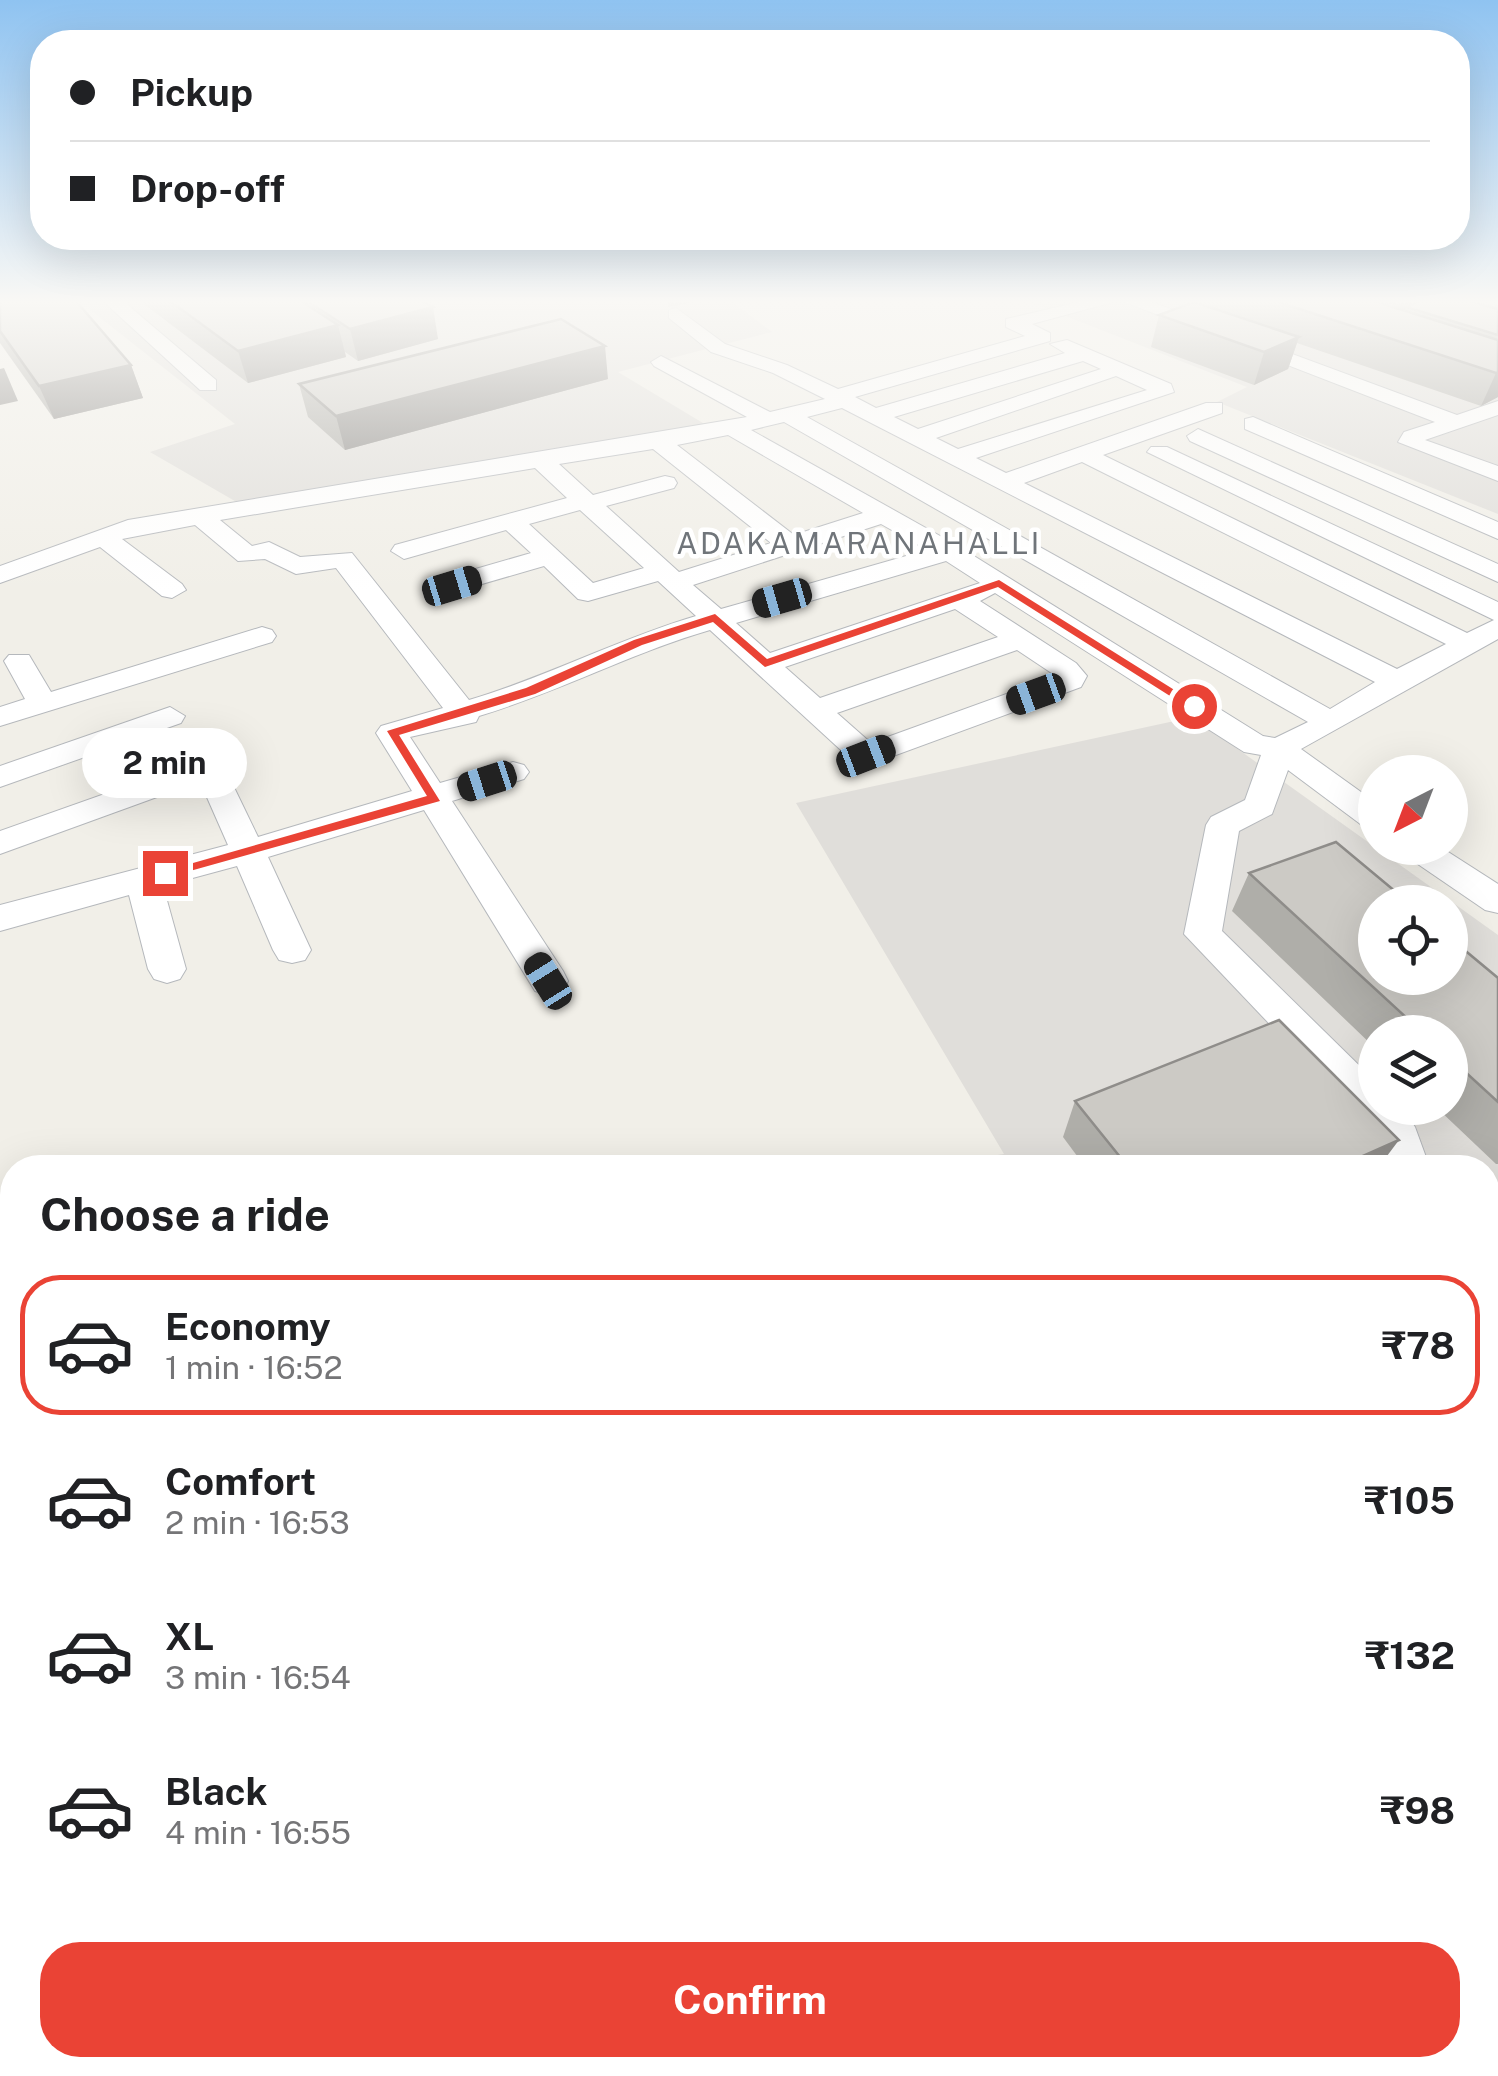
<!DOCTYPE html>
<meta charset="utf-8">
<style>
:root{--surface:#fff;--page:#f2f2f2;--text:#202124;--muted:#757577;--line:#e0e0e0;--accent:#ea4335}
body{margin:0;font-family:"Public Sans",sans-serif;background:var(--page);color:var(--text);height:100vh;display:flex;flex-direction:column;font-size:38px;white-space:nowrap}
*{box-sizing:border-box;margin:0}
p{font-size:32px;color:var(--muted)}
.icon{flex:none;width:55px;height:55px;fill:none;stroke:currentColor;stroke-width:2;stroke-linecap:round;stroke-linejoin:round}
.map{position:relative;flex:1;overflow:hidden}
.details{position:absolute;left:0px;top:1155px;width:1500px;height:922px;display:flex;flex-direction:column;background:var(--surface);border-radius:40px 40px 0 0;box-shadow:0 10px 40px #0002}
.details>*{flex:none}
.guide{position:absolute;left:30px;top:30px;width:1440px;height:220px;border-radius:40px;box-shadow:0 10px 40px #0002;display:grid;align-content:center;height:220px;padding:0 40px;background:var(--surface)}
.needle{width:65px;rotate:222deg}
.controls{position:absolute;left:1358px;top:755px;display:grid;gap:20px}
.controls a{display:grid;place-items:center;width:110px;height:110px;border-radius:50%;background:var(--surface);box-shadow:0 10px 40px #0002;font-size:50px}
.end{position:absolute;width:45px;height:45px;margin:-22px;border:12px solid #ea4335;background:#fff;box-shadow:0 0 0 5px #fff}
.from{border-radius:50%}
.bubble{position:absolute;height:70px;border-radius:35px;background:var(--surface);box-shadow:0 10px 40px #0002;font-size:32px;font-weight:700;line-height:70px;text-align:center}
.car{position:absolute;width:30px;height:60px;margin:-30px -15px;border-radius:12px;box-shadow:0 0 8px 2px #0007;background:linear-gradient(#222 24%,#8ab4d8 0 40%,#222 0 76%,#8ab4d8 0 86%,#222 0)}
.guide b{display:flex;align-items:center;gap:35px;height:95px;font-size:38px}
.guide b+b{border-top:2px solid var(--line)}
.guide i{width:25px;height:25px;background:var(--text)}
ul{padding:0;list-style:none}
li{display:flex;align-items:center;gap:30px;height:140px;margin:0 20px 15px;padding:0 20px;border:5px solid transparent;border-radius:40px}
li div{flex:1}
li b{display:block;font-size:38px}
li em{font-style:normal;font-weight:700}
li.on{border-color:var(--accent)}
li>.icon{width:90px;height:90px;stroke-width:1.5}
h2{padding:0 40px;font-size:45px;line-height:120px}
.cta{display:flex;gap:20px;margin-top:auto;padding:20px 40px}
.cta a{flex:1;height:115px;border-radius:40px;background:var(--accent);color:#fff;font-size:40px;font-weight:700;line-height:115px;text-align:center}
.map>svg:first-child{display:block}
</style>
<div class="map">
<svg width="1498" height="2076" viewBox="0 0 1498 2076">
<rect width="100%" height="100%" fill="#f1efe8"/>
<!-- industrial -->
<g fill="#e0deda" fill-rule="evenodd">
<path d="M79 301H731L772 332 618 372 708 426 240 504 150 452 235 424Z"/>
<path d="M1027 301H1498V514L1217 402 1247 387Z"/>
<path d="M1193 717 1498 935V2076H1264L1254 2065H1488V1168L920 1167 1004 1154 796 803ZM1375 902H1450V978H1375ZM1375 1032H1450V1108H1375Z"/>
<path d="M12 1368V1915L0 1921V1372Z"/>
</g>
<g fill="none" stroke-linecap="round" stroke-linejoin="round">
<defs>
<g id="minor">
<path d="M103 301H123L216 380V390H200Z"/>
<path d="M1083 301H1117L1032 324 1050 333V341L855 397 876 408 1065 353 1050 344 1067 340 1171 384 1174 392 976 458 1006 473 1206 403H1222V413L1103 455 1467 633 1494 620 1147 452 1151 447H1167L1498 602V639L1301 749 1375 802V829L1363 826 1288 770 1272 814 1239 831 1222 931 1375 1081V1108H1402L1415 1127 1430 1168H1386L1376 1136 1184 934 1206 825 1211 817 1245 800 1261 755 1244 752 995 593 980 601 1076 663 1087 676 1081 687 866 766 855 763 710 630C631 653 559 692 479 716L476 722 410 737 440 783 513 762 524 765 529 772 524 779 452 801 563 971 568 981 563 991 549 995 535 991 424 810 268 857 311 950 305 960 292 963 279 960 273 950 237 866 163 886 186 969 180 979 167 983 154 979 148 969 129 895 0 931V905L228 845 202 786 206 779H230L258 837 412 791 376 733 381 726 443 708 336 568 296 574 265 559 238 561 195 525 122 539 182 584 186 590 172 598 162 596 100 547 0 583V566L128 520 747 417 654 366 651 362 661 356 770 412 825 399 773 373 711 352 669 318V310L676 308 725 344 787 365 838 389 1025 336 1006 327V319ZM1083 361 1101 369 918 429 894 417ZM1116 376 1147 390 958 449 936 438ZM842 408 1375 682 1330 709 807 417ZM784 422 1308 722 1275 738 1263 736 958 546 751 430ZM728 435 863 513 794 535 677 445ZM653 449 771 543 679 572 606 506 674 488 677 483 674 478 665 476 593 495 559 464ZM1082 462 1446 644 1397 669 1024 483ZM535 468 567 498 395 545 391 551 404 559 506 530 531 553 441 579 437 585 441 591 451 593 544 566 578 599 588 601 658 581 696 616C618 639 547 677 469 700L352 553 300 557 269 542 252 546 220 520ZM580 510 644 568 593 583 529 524ZM881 524 927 550 721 609 693 585ZM946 561 980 583 770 653 736 623ZM955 609 998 637 820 698 785 667ZM1017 650 1056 676 871 743 837 713Z"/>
<path d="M1122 301H1149L1457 415 1498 401V415L1425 440 1498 466V481L1398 442 1404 432 1435 422Z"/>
<path d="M1253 417 1498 522V539L1245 429V419Z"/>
<path d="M1198 429 1498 564V582L1190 441 1187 436Z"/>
<path d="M262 627 272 630 276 636 272 642 0 726V707L25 699 4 661 9 655H29L51 692Z"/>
<path d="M170 707 185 716 181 723 0 787V766Z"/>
<path d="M178 768 190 771 194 778 190 785 0 854V831Z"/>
<path d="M1401 848H1442L1498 884V913L1485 910 1406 856Z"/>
<path d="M12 1296V1340L0 1344V1300Z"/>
<path d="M1488 1696 1498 1700V1766L1488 1762Z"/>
<path d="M48 2065H127L122 2076H43Z"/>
<path d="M306 2065H384L379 2076H301Z"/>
<path d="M595 2065H727L732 2076H590Z"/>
<path d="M912 2065H987L982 2076H907Z"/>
</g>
</defs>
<!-- minor casing -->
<use href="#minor" stroke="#b5b8bc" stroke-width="2"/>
<!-- minor -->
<use href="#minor" fill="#fff" fill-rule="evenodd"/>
</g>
<!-- wall -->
<g fill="#afaea9">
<path d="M0 301 131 365 143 398 54 419 0 343Z"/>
<path d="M140 301H422L438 339 358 361 345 352 346 357 248 383Z"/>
<path d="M1199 301H1470L1494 308 1498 301V397L1481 406 1297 343 1288 369 1254 385 1151 347 1159 315 1198 303Z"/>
<path d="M608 379 345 450 308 417 299 384Z"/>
<path d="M1249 873 1498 978V1164H1496L1437 1108H1450V1032H1375V1048L1232 911Z"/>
<path d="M1075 1101 1378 1168H1086L1063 1137Z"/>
</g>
<!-- shaded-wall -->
<g fill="#8f8d8a">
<path d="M668 301H701L668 307Z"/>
<path d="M1408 301H1428L1406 307 1397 332 1386 337 1398 305Z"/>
<path d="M433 307 438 339 358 361 350 329Z"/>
<path d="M338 325 346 357 248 383 238 351Z"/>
<path d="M1299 337 1288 369 1254 385 1264 352Z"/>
<path d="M605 346 608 379 345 450 336 416Z"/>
<path d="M131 365 143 398 54 419 39 386Z"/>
<path d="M4 368 18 401 0 405V369Z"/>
<path d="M1498 372V397L1481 406 1496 373Z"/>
<path d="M1399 1140 1378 1168H1336Z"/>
<path d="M1498 1414V1424L1488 1429V1420Z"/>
<path d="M12 1854V1882L0 1888V1859Z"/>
</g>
<!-- building -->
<g fill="#cccac5" stroke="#8f8d8a" stroke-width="2.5">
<path d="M0 301H76L131 365 39 386 0 331Z"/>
<path d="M170 301H301L338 325 238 351Z"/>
<path d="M307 301H422L433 307 350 329Z"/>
<path d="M1275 301H1374L1498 340V372L1496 373Z"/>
<path d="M1384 301H1408L1398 305Z"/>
<path d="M1419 301H1470L1498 309V335L1406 307Z"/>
<path d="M1194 302 1299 337 1264 352 1159 315Z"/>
<path d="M561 319 605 346 336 416 299 384Z"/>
<path d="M1336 842 1408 902H1375V978H1450V938L1498 978V1102L1450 1058V1032H1422L1249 873Z"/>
<path d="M1279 1020 1399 1140 1336 1168H1129L1075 1101Z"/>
<path d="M1498 1196V1414L1488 1420V1200Z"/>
<path d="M12 1654V1854L0 1859V1659Z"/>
</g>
<!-- sky -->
<linearGradient id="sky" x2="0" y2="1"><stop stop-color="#8fc3f1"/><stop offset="0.51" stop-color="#f9f8f5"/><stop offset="1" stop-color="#f9f8f5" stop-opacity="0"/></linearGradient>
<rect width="1498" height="592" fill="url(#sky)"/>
<!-- route -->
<path fill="#ea4335" d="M999 580 1200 706 1189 708 998 587 765 667 713 622 642 645 535 694 399 735 440 801 165 878 158 873 427 796 387 731 526 688 634 640 715 614 767 659Z"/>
<g text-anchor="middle" stroke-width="9" stroke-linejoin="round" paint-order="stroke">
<!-- far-neighbourhood labels -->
<g font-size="30" letter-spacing="2.5" fill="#70757a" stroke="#fff">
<text x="859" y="554">ADAKAMARANAHALLI</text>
</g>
</g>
</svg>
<div class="controls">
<a><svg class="needle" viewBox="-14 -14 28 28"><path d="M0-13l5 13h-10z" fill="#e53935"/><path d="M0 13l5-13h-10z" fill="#757577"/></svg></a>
<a><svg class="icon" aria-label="locate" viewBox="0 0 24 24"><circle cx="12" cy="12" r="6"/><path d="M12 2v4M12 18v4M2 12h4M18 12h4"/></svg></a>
<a><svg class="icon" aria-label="layers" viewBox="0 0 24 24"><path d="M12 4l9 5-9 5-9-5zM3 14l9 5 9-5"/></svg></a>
</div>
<i class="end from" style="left:1194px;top:706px"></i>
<i class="end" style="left:165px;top:873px"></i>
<div class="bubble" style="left:82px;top:728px;width:165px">2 min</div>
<i class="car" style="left:452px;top:586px;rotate:73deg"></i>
<i class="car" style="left:782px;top:598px;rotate:254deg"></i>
<i class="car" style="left:1036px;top:694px;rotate:250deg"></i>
<i class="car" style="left:866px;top:756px;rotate:69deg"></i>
<i class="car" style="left:487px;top:781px;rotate:252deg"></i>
<i class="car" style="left:548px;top:981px;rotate:328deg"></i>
<div class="guide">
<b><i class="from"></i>Pickup</b>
<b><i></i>Drop-off</b>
</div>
<section class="details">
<h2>Choose a ride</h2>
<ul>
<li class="on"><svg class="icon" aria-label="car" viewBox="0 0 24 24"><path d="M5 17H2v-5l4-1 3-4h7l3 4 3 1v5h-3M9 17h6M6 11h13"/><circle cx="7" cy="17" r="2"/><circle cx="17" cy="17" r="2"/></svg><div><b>Economy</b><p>1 min · 16:52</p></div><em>₹78</em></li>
<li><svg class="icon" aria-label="car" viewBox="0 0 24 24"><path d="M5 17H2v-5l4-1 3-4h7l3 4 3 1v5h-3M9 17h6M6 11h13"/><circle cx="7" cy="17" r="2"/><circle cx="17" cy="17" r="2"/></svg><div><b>Comfort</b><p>2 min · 16:53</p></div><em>₹105</em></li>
<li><svg class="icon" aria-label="car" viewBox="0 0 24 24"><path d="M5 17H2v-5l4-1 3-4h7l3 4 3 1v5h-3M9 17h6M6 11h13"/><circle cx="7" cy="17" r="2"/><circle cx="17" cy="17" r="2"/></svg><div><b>XL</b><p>3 min · 16:54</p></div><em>₹132</em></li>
<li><svg class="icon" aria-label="car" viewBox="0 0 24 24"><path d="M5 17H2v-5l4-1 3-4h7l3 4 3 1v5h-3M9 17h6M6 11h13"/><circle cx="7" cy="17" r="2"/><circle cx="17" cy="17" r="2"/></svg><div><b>Black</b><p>4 min · 16:55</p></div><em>₹98</em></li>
</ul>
<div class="cta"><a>Confirm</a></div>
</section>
</div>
